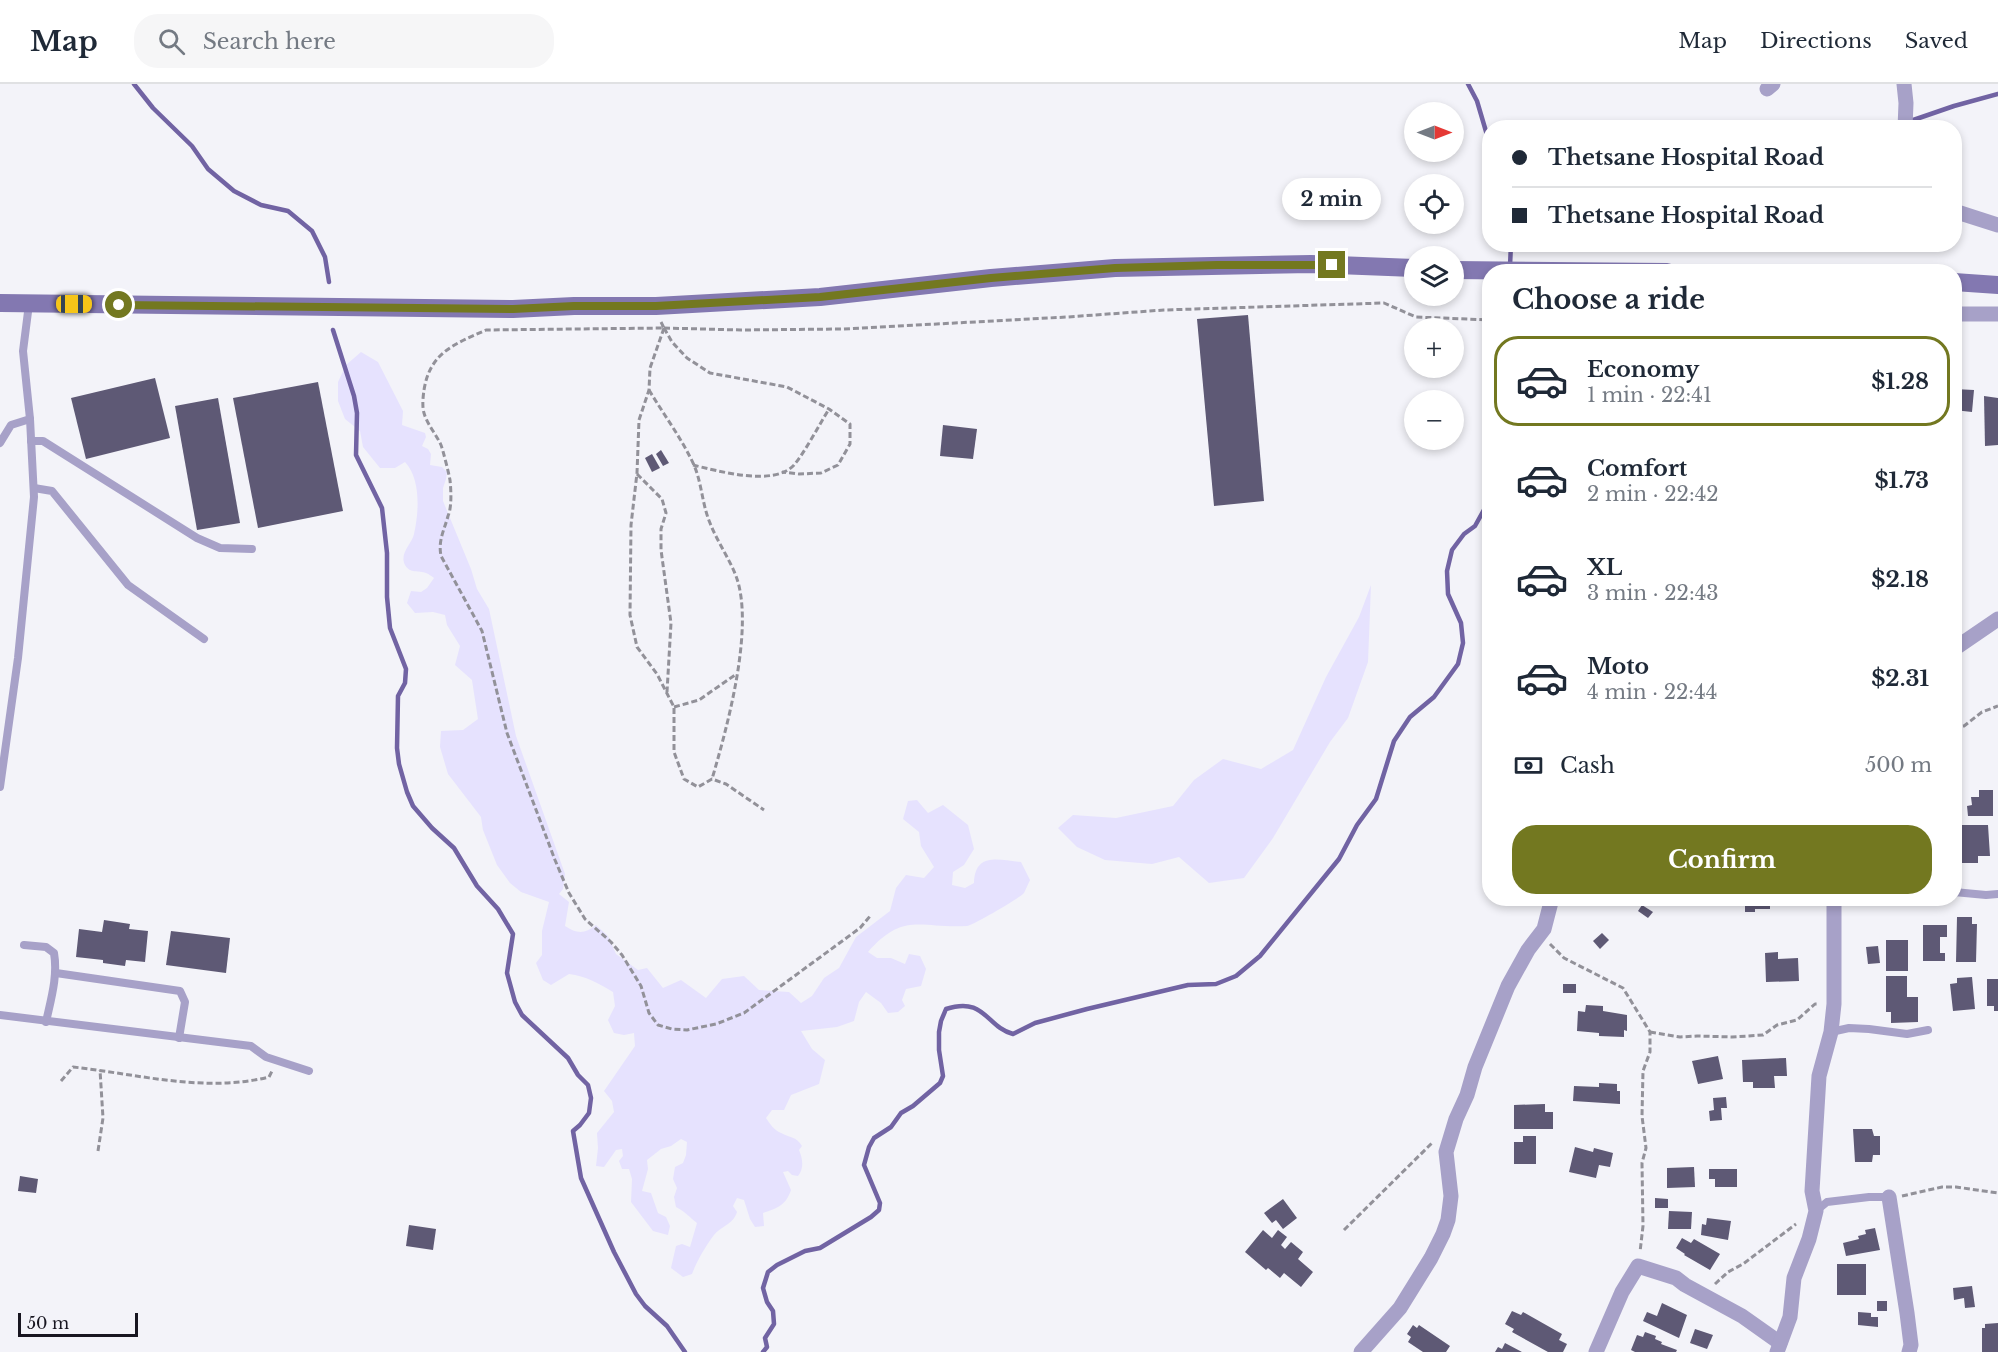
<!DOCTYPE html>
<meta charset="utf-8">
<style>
:root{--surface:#fff;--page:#f6f6f7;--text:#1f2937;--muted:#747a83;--line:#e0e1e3;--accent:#737820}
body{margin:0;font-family:"Libre Baskerville",serif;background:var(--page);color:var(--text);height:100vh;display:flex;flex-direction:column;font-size:22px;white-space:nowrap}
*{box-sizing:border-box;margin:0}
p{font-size:20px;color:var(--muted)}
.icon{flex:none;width:33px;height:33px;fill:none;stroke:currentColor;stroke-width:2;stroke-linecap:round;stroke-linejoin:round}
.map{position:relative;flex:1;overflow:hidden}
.details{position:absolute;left:1482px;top:180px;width:480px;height:642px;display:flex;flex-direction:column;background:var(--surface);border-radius:24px;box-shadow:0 3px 9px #0003}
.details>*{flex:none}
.hud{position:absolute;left:1482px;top:36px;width:480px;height:132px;border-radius:24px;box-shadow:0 3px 9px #0003;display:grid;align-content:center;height:132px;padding:0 30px;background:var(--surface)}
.needle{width:39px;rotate:90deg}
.buttons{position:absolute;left:1404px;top:18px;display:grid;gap:12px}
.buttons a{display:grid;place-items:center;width:60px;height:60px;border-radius:50%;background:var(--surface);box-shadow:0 3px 9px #0003;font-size:30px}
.scale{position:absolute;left:18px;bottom:15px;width:120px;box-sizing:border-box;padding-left:6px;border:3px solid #181621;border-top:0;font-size:16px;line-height:21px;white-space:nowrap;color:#181621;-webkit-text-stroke:4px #f3f3f9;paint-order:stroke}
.end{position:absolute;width:27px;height:27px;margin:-14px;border:8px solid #737820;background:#fff;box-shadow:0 0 0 3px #fff}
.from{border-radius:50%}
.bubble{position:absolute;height:42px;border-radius:21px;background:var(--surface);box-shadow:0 3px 9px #0003;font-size:20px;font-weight:700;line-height:42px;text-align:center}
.car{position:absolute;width:18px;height:36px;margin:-18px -9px;border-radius:8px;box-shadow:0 0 4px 2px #0007;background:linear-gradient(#f5c518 24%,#345 0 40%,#f5c518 0 76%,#345 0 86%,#f5c518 0)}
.hud b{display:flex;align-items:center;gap:21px;height:57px;font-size:22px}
.hud b+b{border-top:2px solid var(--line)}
.hud i{width:15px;height:15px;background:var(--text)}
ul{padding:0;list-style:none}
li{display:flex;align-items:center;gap:18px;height:90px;margin:0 12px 9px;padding:0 18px;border:3px solid transparent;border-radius:24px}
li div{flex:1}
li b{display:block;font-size:22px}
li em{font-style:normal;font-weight:700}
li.on{border-color:var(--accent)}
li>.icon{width:54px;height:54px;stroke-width:1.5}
h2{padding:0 30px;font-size:27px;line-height:72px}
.pay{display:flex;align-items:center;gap:15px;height:66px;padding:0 30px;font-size:22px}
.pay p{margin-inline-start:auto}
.button{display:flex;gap:12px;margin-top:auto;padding:12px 30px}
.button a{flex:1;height:69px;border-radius:24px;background:var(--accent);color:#fff;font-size:24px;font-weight:700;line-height:69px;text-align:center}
header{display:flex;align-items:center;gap:36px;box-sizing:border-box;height:84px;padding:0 30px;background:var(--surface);border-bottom:2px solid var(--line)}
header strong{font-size:28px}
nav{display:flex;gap:33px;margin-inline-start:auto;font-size:21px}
.search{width:420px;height:54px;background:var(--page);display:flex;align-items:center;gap:15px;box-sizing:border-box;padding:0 21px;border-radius:24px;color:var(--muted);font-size:22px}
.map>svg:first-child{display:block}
</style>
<header>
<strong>Map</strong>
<div class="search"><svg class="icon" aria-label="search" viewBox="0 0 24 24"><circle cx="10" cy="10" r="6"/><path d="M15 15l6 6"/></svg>Search here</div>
<nav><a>Map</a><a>Directions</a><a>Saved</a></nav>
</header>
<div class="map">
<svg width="1998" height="1268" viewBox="0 0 1998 1268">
<rect width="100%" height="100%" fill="#f3f3f9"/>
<!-- green -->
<g fill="#e6e2fe">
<path d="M361 268 378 278 403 327 402 341 425 349 426 353 422 362 428 365 431 370 430 381 442 383 447 388 446 395 443 404V417L471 485 477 505 489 525 516 652 565 790 563 805 559 810 569 818 565 842C577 850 585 850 596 841L608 852 616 870 638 886 647 884 663 904 681 896 706 914 722 895 744 892 759 906 789 908 801 919 812 912 824 894 839 884 856 853 890 827 896 804 906 791 924 794 934 783 921 762 919 748 903 735 908 717 917 716 928 729 943 721 968 741 974 765 964 781 953 788 952 801 965 804 974 799C975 768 999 776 1021 778L1030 796C1028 800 1026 805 1024 809 1020 814 973 841 967 842 921 845 904 827 868 868L877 874H891L905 880 909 870 920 872 926 885 921 902 906 905 902 916 905 922 898 928 888 929 881 919 866 908 859 918 854 937 837 943 801 947 812 965 825 976 819 1000 791 1011 784 1026H772L766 1034C770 1040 774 1046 781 1049 790 1054 796 1052 802 1062L799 1066C803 1075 804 1085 798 1092L792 1091 788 1087 783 1088 791 1106C786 1121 778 1124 763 1129L764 1142 755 1143 750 1135 744 1116 737 1114 733 1122 737 1128C733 1141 721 1142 714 1151 705 1163 697 1177 692 1190L683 1193 671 1184 676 1162 682 1160 690 1163 697 1139C689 1133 686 1128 676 1123L674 1113 677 1104 673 1095 675 1083 683 1079 686 1071 687 1058 681 1055 671 1062 661 1065 647 1076 648 1085 642 1107 651 1109 658 1129 666 1133 670 1142 668 1151 653 1147 631 1118 632 1095 629 1085H622L619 1077 623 1072 622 1065 616 1066 604 1083 596 1082 598 1064 597 1049 614 1028 612 1017 604 1007 635 962 634 949 624 951 614 949 608 936 615 922 613 908C598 899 586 892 569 890L551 901 543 896 536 879 542 871V847L549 818 521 808 510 799 497 781 483 746 481 733 448 690 440 663 441 647 463 646 478 635 472 596 455 581 460 562 447 541 445 531 433 528 415 529 407 519 411 507 421 508 427 504 434 494C433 493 427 489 426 489 419 486 410 490 405 481 399 469 412 460 414 450 419 428 421 395 405 378L395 384H380L363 363 360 347 345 335 338 317V298L346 281Z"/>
<path d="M1371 501 1368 578 1348 634 1330 658 1273 754 1244 794 1209 799 1179 773 1152 780 1105 776 1077 763 1058 744 1073 731 1116 734 1173 722 1194 696 1223 675 1261 685 1293 666 1326 593 1359 533Z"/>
</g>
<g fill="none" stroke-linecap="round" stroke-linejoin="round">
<!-- stream -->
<g stroke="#7163a3" stroke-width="4.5">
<path d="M134 0 153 24 192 62 208 85 234 107 261 121 288 127 312 147 325 173 329 198"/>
<path d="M1468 0 1477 17 1490 61"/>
<path d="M1890 44 1954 22 1998 10"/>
<path d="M1510 182 1511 160"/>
<path d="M333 246 354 312 357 329 356 371 382 424 387 469V513L390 544 406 585 405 599 398 612 397 664 399 680 407 708 413 722 432 744 454 764 477 802 498 825 513 850 507 889 515 918 522 931 568 974 578 991 588 1001 591 1014 589 1029 580 1041 573 1047 581 1094 614 1168 636 1210 645 1222 667 1242 685 1268"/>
<path d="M763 1268 767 1263 765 1254 774 1240 773 1227 767 1218 763 1204 768 1188 777 1181 805 1167 820 1164 871 1133 879 1126 880 1119 864 1081 869 1063 874 1054 891 1043 901 1029 913 1022 940 999 943 992 939 966V948L941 937 946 925C985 912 986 943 1013 950L1035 939 1087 925 1188 901 1216 900 1236 892 1260 872 1339 775 1357 741 1376 715 1394 657 1410 633 1434 613 1458 580 1463 559 1461 539 1448 510 1447 487 1452 466 1464 450 1475 442 1490 415"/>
</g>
</g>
<!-- building -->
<g fill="#5e5975">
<path d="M1248 231 1264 417 1214 422 1197 235Z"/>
<path d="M155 294 170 354 86 375 71 314Z"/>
<path d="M318 298 343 427 258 444 233 314Z"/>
<path d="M1954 305 1974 306 1972 328 1954 326Z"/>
<path d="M1984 312 1998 314V361L1985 362Z"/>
<path d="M218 314 240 439 197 446 175 322Z"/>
<path d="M943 341 977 345 973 375 940 372Z"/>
<path d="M661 366 669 379 663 382 656 370Z"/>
<path d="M652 370 660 384 652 388 645 374Z"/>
<path d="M1979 706H1993V732H1968L1967 722 1972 721 1971 713H1979Z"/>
<path d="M1962 741H1988L1990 772H1978V779H1962Z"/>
<path d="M1748 814H1770V825H1755V828H1745V818H1748Z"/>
<path d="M1642 821 1653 828 1648 834 1638 827Z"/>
<path d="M1957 833H1972V840H1977L1976 878H1956Z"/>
<path d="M104 836 130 840 129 845 148 847 145 878 126 876 125 882 103 879V876L76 873 79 845 102 848Z"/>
<path d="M1923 841H1947V853H1940V869H1945V877H1923Z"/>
<path d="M171 847 230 854 226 889 166 881Z"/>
<path d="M1602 849 1609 856 1600 865 1593 857Z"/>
<rect x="1886" y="856" width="22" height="31"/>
<path d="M1878 862 1880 879 1868 880 1866 863Z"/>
<path d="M1778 868V875L1798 874 1799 897 1766 898 1765 869Z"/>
<path d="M1886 892H1907V913H1918V938L1891 939V928H1886Z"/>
<path d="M1972 893 1975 925 1953 927 1950 900 1957 899V894Z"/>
<path d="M1987 895H1998V927H1994V922H1987Z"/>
<rect x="1563" y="900" width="13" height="9"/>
<path d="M1586 921 1603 922V927L1627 931V947L1624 946V953L1599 952V949L1577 947 1578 927 1585 928Z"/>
<path d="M1718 972 1723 995 1698 1000 1692 977Z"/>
<path d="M1786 974 1787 992H1774L1775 1004H1753V998H1743L1742 976Z"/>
<path d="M1599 999 1617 1000V1007H1620V1020L1573 1017 1574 1002 1599 1003Z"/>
<path d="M1726 1013 1727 1024H1721L1722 1036 1710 1037 1709 1027 1714 1026 1713 1014Z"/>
<path d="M1545 1020V1028H1553V1045H1514V1021Z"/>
<path d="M1853 1045H1872L1874 1052H1880V1071H1873L1872 1078H1855Z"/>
<path d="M1523 1052H1536V1080H1514V1058H1523Z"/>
<path d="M1575 1063 1593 1068 1594 1064 1613 1069 1610 1083 1599 1081 1596 1094 1569 1088Z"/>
<path d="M1694 1083 1695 1103 1667 1104V1084Z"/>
<path d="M1709 1085H1737V1103H1715V1095H1709Z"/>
<path d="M20 1092 38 1095 36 1109 18 1107Z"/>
<path d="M1655 1114 1668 1115V1124H1655Z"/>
<path d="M1283 1115 1297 1134 1283 1145 1276 1136 1272 1139 1264 1129Z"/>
<path d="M1669 1127 1692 1128 1691 1145H1668Z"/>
<path d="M1707 1134 1731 1137 1728 1156 1701 1151 1702 1140 1706 1141Z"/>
<path d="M409 1141 436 1145 433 1166 406 1162Z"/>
<path d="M1875 1144 1880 1166 1846 1172 1843 1159 1859 1155 1858 1152 1866 1150 1865 1146Z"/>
<path d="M1263 1146 1272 1154 1278 1146 1287 1153 1281 1161 1285 1165 1291 1158 1303 1168 1298 1175 1313 1188 1301 1203 1284 1189 1280 1194 1268 1184 1266 1186 1245 1168Z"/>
<path d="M1682 1154 1691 1159 1694 1155 1720 1170 1710 1186 1684 1171 1685 1170 1676 1164Z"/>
<rect x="1837" y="1180" width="29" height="31"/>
<path d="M1972 1202 1975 1223 1965 1224 1964 1214 1954 1216 1953 1204Z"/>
<rect x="1877" y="1217" width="10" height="10"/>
<path d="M1662 1219 1687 1231 1679 1254 1643 1237 1647 1228 1657 1232Z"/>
<path d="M1512 1227 1521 1231 1523 1228 1562 1250 1559 1256 1567 1260 1563 1268H1548L1512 1248 1514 1245 1505 1240Z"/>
<path d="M1858 1228 1871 1229V1233H1878V1243L1858 1241Z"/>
<path d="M1998 1239V1268H1982V1244H1985V1240Z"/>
<path d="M1413 1241 1417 1244 1419 1241 1450 1262 1446 1268H1423L1408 1258 1411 1253 1407 1250Z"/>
<path d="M1695 1245 1713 1251 1707 1265 1690 1259Z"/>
<path d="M1645 1248 1656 1252 1655 1255 1662 1258 1661 1260 1677 1266 1676 1268H1635L1631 1266 1637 1251 1643 1253Z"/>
<path d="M1505 1259 1522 1268H1495L1498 1263 1502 1265Z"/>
</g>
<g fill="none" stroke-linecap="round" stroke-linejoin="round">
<!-- path -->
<g stroke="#929199" stroke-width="3" stroke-dasharray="6 3" stroke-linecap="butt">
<path d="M661 238 664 244 486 246C455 260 430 268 424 306 423 313 422 322 424 329 427 340 436 350 441 361 443 366 449 390 450 396 451 406 452 423 448 432 444 447 438 456 441 472L482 547 507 649 555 776 569 809 585 835 611 858 622 871 641 902 649 929 658 941 672 945 687 946 716 940 744 929 860 844 871 831"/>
<path d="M664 244 741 246 843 245 1067 233 1164 226 1384 219 1416 233 1490 236"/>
<path d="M664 244 650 284 649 306 639 336 637 389 631 441 630 531 637 563 657 590 674 623V668L684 695 698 703 712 695 726 700 764 726"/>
<path d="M664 244 672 258 687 274 710 289 787 303 829 325 850 340V360L838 381 821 389 799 390 782 388"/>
<path d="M649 306C664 331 682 355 694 381 702 400 702 420 710 439 717 457 729 474 736 492 755 543 727 644 712 695"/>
<path d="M693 381C718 387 774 403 794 381 805 368 819 341 829 325"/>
<path d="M637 390 662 415 666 429 661 445V466L671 539 667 608"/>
<path d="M674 623 699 616 735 591"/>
<path d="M1954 643 1964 642 1982 628 1998 622"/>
<path d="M1550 860 1564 874 1623 904 1650 948V968L1643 987 1642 1032 1646 1064 1642 1079 1643 1142 1640 1168"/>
<path d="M1650 948 1680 953 1697 952 1732 953 1763 951 1777 941 1797 936 1815 920H1818"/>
<path d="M61 997 73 983C137 990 205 1009 269 993L272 987"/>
<path d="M98 1067 103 1034 100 986"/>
<path d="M1902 1112 1942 1103H1956L1998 1109"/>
<path d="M1344 1146 1432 1059"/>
<path d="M1715 1200 1728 1188 1743 1180 1796 1140"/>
</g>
<!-- service -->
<g stroke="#a7a1c8" stroke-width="8">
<path d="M31 357H43L197 454 220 464 252 465"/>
<path d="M0 359 11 341 30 335 23 267 29 220"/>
<path d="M34 404 52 407 128 501 204 555"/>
<path d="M0 703 18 574 34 413 30 335"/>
<path d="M1954 808 1986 811 1998 810"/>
<path d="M24 861 46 863 54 869C58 892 51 915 46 938"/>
<path d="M56 889 180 907 185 918 179 954"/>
<path d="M0 931 251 962 266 973 309 987"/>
<path d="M1831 948 1849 944 1869 945 1907 950 1928 946"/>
<path d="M1816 1127 1827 1118 1869 1113H1889"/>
</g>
<!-- minor -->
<g stroke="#a7a1c8" stroke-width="15">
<path d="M1904 0 1906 19 1905 44"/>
<path d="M1767 5 1773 0"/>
<path d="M1954 127 1998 141"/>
<path d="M1954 230H1998"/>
<path d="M1954 565 1998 535"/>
<path d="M1889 1113 1907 1229 1911 1261 1909 1268"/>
<path d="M1361 1268 1400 1224 1431 1174 1443 1150 1448 1136 1451 1112 1446 1068 1456 1035 1467 1011 1475 983 1508 902 1528 866 1544 845 1551 818 1554 814"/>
<path d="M1596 1268 1622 1208 1638 1182 1676 1194 1685 1201 1742 1232 1780 1259"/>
<path d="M1777 1268 1790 1233 1794 1194 1809 1155 1816 1127 1812 1107 1819 992 1831 948 1834 920V814"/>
</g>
<!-- secondary -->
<g stroke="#8378b1" stroke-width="18">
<path d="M1454 186 1667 188"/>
<path d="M1954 198 1998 201"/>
<path d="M0 219 513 225 574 222H656L820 213 991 194 1115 184 1311 180 1414 184"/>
</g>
</g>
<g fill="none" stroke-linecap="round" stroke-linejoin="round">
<!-- route -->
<path stroke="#737820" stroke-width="8" d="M119 221 513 225 574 222H656L820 213 991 194 1115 184 1217 181H1332"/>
</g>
</svg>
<div class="buttons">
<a><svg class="needle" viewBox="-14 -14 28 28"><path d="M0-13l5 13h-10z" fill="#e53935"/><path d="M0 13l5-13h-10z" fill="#747a83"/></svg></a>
<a><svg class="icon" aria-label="locate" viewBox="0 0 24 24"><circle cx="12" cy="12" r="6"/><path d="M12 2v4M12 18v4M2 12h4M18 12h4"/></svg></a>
<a><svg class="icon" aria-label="layers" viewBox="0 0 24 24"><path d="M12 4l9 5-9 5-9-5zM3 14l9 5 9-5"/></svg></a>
<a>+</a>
<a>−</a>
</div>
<div class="scale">50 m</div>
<i class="end from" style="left:119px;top:221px"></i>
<i class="end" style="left:1332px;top:181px"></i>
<div class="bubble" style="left:1282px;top:94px;width:99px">2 min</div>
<i class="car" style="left:74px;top:220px;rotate:90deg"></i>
<div class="hud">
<b><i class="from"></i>Thetsane Hospital Road</b>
<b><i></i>Thetsane Hospital Road</b>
</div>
<section class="details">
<h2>Choose a ride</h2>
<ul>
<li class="on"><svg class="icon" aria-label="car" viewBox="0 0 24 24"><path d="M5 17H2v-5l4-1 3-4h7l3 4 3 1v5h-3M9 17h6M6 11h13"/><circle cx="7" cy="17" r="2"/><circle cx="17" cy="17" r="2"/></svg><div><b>Economy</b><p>1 min · 22:41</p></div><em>$1.28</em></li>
<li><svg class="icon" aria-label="car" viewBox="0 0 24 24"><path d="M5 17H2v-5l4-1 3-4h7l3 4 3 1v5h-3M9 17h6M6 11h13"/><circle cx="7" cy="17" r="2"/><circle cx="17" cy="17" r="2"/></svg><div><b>Comfort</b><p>2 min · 22:42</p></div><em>$1.73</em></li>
<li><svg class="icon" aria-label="car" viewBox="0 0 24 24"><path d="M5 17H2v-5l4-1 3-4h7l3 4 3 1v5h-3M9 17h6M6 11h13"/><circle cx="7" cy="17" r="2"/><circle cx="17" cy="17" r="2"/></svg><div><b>XL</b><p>3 min · 22:43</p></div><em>$2.18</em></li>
<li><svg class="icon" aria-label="car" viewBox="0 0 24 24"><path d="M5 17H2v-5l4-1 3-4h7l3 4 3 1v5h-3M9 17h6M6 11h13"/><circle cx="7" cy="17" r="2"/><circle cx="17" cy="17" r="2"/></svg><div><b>Moto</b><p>4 min · 22:44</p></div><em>$2.31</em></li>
</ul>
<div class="pay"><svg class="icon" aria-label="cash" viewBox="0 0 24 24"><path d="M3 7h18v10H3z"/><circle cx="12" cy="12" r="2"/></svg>Cash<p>500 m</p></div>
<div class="button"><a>Confirm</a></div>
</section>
</div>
